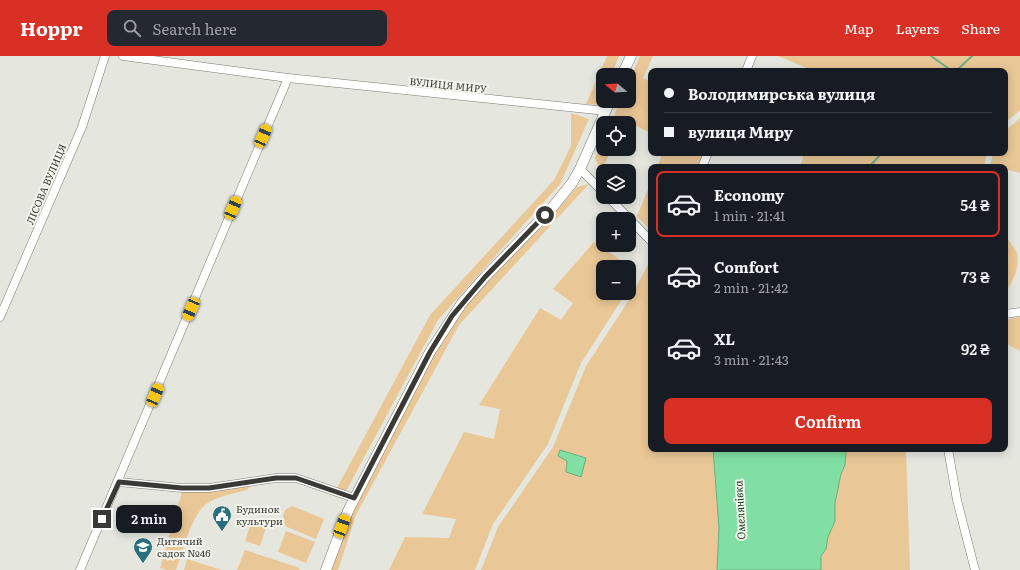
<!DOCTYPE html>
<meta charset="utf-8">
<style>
:root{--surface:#171b24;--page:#242831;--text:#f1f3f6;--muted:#9ea1a6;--line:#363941;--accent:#d93025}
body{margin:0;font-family:Literata,serif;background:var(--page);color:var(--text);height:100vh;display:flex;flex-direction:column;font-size:15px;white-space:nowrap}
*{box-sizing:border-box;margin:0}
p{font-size:13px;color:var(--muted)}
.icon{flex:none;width:22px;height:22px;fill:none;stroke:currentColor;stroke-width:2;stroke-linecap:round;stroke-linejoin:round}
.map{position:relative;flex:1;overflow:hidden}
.drawer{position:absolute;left:648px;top:108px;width:360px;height:288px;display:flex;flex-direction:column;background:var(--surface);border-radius:8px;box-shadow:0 2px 10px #0003}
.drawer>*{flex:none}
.banner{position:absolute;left:648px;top:12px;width:360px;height:88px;border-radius:8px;box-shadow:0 2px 10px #0003;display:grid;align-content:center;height:88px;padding:0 16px;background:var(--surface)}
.needle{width:26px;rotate:288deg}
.fabs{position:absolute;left:596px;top:12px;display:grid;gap:8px}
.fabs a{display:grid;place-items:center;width:40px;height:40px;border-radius:8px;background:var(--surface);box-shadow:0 2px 10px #0003;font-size:20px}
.end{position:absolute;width:18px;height:18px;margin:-9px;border:5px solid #393a36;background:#fff;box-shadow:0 0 0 2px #fff}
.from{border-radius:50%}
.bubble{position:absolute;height:28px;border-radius:8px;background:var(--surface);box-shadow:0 2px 10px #0003;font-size:13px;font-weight:600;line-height:28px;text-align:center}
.car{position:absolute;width:12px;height:24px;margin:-12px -6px;border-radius:5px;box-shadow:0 0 3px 1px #0007;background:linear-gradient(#f5c518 24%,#345 0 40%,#f5c518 0 76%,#345 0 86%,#f5c518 0)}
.banner b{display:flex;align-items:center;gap:14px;height:38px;font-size:15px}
.banner b+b{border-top:1px solid var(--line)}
.banner i{width:10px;height:10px;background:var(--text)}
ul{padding:7px 0 0;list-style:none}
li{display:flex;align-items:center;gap:12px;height:66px;margin:0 8px 6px;padding:0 8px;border:2px solid transparent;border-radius:8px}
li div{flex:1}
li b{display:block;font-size:15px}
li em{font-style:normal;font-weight:600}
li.on{border-color:var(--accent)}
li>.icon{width:36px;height:36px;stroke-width:1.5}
.cta{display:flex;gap:8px;margin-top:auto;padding:8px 16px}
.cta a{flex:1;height:46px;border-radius:8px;background:var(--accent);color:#fff;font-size:16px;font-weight:600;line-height:46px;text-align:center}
header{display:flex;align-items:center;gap:24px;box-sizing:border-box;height:56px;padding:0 20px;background:var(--accent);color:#fff}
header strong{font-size:19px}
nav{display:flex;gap:22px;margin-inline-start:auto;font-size:14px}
.search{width:280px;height:36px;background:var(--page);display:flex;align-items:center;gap:10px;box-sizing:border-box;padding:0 14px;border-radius:8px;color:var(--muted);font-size:15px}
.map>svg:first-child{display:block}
</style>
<header>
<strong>Hoppr</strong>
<div class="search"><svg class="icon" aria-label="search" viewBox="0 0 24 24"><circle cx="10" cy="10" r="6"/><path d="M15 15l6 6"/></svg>Search here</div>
<nav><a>Map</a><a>Layers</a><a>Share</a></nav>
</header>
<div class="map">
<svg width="1020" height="514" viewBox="0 0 1020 514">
<rect width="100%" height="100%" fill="#e5e7df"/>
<!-- green -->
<g fill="#eac796">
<path d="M607 0H619L611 19H603V37L598 49 586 48Z"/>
<path d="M640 0H653L643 22 651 26V77L625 65 624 67H611L620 45H629V25Z"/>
<path d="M778 0H1020V54L1005 67V15H814Z"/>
<path d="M571 57 589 63 560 128 438 264 346 435 337 432 430 259 554 124 571 90Z"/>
<path d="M1020 62V117L1005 113V111L990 110 993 97H1005V75Z"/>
<path d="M603 84V93H612L601 115 595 102Z"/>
<path d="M663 97H705L699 111H657Z"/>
<path d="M804 97H987L984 111H800Z"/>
<path d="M651 126V175L637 160Z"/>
<path d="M589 128 459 269 356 459 338 514H329L351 455 434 299 456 262 488 223 545 168 577 131Z"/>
<path d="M1005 179C1009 185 1014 191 1017 197 1020 211 1013 226 1005 237Z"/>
<path d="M594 186 637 215 629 231V211H603V237H626L581 307 548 388 493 468 475 514H389L405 481 449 482 456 463 422 458 464 376 494 383 500 353 479 349 540 252 561 264 573 247 553 233Z"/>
<path d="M651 203V393H713L719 472 717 514H481L498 471 553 391 586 310 629 244Z"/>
<path d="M1019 261 1020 262V295L1005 287V264Z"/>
<path d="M845 393H906L910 514H821V500L826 493 828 481 835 465V447L841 418 845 409 846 397Z"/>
<path d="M250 429 247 434C236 437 215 441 206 448 191 460 183 496 176 514H167L160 512 182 436H209Z"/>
<path d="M292 450 324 463 316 483 285 470 283 460 285 454Z"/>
<path d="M252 464 267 469 260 490 245 485Z"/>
<path d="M286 475 315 486 306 507 278 496Z"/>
<path d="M245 494 300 512 299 514H237Z"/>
<path d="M187 503 222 514H184Z"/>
</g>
<!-- water -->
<g fill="#82dfa3" stroke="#6cae82">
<path d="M713 393H845L846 397 845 409 841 418 835 447V465L828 481 826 493 821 500V514H717L719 472Z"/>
<path d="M560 394 586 402 581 421 566 416 567 405 558 400Z"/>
</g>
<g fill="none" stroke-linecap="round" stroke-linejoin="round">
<!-- stream -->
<g stroke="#6cae82" stroke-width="2">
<path d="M931 0 952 15"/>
<path d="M956 15 972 0"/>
<path d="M869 111 882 97"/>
</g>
<defs>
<g id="minor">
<path d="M123 0 288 22 606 55"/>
<path d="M746 15 752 0"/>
<path d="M702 111 708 97"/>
<path d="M580 113 603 136"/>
<path d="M608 141 651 185"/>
<path d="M1005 258 1020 256"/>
<path d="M0 261 82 71 105 0"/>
<path d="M948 393 957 444 975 514"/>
<path d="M119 426 182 432H209L276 422H296L354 442"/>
<path d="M80 514 288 22"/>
</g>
<g id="major">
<path d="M622 19 631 0"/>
<path d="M326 514 348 455 430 296 462 247 485 221 551 153 572 127 580 113 610 45"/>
</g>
</defs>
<!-- minor casing -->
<use href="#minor" stroke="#7a7b74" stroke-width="9"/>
<!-- major casing -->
<use href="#major" stroke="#7a7b74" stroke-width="11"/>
<!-- minor -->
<use href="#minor" stroke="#fff" stroke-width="8"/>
<!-- major -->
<use href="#major" stroke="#fff" stroke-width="10"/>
</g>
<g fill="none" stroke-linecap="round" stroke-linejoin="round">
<!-- route -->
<path stroke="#393a36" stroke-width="5" d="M102 463 119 426 182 432H209L276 422H296L354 442 430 296 452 260 485 221 545 159"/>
</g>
<!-- icons -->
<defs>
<symbol id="civic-pin" viewBox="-11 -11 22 30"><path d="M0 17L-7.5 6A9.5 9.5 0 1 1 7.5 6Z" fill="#296f7d" stroke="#f3f4ec"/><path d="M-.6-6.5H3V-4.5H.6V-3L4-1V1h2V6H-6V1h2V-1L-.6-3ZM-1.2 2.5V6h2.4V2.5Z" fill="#fff"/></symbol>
<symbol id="school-pin" viewBox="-11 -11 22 30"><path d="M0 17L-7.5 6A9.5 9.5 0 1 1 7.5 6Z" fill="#296f7d" stroke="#f3f4ec"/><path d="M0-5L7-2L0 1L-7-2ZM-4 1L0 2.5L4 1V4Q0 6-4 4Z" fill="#fff"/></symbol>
</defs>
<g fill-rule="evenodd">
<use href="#civic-pin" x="211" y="448" width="22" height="30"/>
<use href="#school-pin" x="132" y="480" width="22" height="30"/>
</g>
<g text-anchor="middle" stroke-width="4" stroke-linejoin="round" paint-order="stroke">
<!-- street labels -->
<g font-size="10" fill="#393a36" stroke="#f3f4ec">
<text transform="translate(448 29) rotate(6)" y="4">ВУЛИЦЯ МИРУ</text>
<text transform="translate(46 128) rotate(-67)" y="4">ЛІСОВА ВУЛИЦЯ</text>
</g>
<!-- poi labels -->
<g font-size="10" fill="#393a36" stroke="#f3f4ec" text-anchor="start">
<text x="236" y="457">Будинок<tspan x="236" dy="12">культури</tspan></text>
<text x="157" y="489">Дитячий<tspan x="157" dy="12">садок №46</tspan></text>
</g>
<!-- water labels -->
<g font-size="11" font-style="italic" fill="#1c432b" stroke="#f3f4ec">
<text transform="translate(740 454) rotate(-93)" y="4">Омелянівка</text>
</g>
</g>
</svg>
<div class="fabs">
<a><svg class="needle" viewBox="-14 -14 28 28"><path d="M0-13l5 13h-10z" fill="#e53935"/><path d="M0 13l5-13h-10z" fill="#9ea1a6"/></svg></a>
<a><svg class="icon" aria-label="locate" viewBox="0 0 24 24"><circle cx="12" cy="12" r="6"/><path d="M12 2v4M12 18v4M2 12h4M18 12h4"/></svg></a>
<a><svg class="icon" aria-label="layers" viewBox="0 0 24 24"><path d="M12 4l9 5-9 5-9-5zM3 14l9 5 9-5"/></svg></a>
<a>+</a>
<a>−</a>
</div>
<i class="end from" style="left:545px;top:159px"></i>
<i class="end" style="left:102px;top:463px"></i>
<div class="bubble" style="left:116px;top:449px;width:66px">2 min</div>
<i class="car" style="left:263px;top:80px;rotate:23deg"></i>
<i class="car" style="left:233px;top:152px;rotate:23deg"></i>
<i class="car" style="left:191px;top:253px;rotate:203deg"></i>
<i class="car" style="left:155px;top:339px;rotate:23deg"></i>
<i class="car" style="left:342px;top:470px;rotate:20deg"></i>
<div class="banner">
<b><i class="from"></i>Володимирська вулиця</b>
<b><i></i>вулиця Миру</b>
</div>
<section class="drawer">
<ul>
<li class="on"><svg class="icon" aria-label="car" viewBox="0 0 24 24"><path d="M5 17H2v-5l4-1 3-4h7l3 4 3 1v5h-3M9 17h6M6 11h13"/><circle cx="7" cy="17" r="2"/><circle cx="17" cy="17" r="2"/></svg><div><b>Economy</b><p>1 min · 21:41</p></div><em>54 ₴</em></li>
<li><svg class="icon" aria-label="car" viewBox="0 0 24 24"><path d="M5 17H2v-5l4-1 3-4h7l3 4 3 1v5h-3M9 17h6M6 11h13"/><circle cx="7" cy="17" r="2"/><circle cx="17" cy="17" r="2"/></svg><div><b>Comfort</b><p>2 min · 21:42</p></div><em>73 ₴</em></li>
<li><svg class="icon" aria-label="car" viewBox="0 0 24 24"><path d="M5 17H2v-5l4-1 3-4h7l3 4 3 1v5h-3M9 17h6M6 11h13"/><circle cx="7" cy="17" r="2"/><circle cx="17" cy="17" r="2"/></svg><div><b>XL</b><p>3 min · 21:43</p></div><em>92 ₴</em></li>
</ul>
<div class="cta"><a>Confirm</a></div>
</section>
</div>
